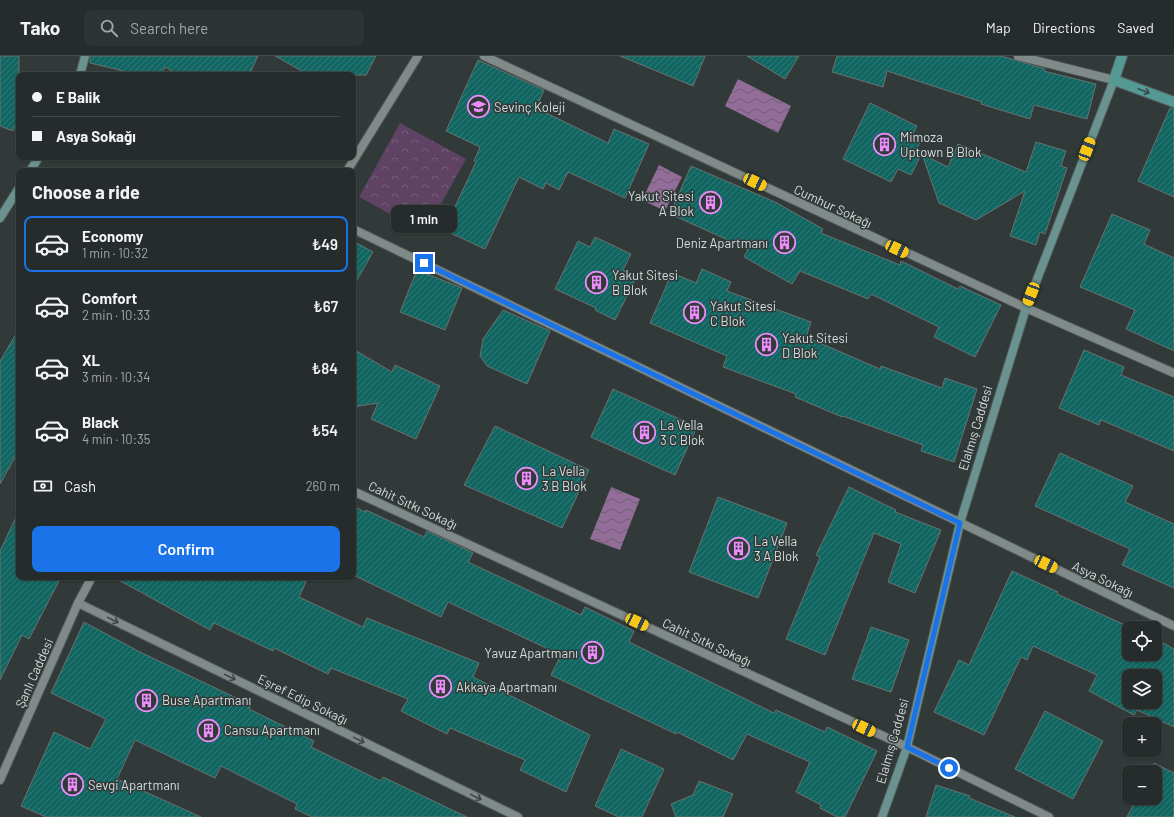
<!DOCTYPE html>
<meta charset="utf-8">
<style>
:root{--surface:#252c2b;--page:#2d3433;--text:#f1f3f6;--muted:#a3a7a9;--line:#424847;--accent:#1a73e8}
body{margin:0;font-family:Barlow,sans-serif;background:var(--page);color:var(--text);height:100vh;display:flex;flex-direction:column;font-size:15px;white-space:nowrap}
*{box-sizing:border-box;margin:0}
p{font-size:13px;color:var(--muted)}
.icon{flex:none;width:22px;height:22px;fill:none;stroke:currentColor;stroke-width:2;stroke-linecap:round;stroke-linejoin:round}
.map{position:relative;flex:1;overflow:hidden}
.side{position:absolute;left:16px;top:112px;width:340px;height:412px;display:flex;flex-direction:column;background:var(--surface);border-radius:8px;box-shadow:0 1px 3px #0004,0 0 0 1px var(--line)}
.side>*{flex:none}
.hud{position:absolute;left:16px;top:16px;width:340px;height:88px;border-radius:8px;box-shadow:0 1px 3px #0004,0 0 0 1px var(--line);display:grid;align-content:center;height:88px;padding:0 16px;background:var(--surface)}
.tools{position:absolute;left:1122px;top:565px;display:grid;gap:8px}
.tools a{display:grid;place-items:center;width:40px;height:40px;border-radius:8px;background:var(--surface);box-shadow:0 1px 3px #0004,0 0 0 1px var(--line);font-size:20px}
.end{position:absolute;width:18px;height:18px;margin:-9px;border:5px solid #1a73e8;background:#fff;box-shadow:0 0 0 2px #fff}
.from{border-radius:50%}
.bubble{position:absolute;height:28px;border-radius:8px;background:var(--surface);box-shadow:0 1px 3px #0004,0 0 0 1px var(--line);font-size:13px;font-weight:600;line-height:28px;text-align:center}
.car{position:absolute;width:12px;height:24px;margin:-12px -6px;border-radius:5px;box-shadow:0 0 3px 1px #0007;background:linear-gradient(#f5c518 24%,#345 0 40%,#f5c518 0 76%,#345 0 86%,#f5c518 0)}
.hud b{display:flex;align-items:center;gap:14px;height:38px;font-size:15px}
.hud b+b{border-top:1px solid var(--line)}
.hud i{width:10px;height:10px;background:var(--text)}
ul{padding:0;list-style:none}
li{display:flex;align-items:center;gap:12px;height:56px;margin:0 8px 6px;padding:0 8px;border:2px solid transparent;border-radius:8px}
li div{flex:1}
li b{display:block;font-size:15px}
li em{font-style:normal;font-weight:600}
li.current{border-color:var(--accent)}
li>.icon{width:36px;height:36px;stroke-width:1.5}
h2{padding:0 16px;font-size:18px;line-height:48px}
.pay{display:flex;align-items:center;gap:10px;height:44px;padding:0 16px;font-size:15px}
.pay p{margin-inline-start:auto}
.primary-button{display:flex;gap:8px;margin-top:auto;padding:8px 16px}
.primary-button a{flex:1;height:46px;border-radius:8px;background:var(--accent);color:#fff;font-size:16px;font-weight:600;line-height:46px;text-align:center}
header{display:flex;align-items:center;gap:24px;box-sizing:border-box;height:56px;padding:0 20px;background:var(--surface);border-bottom:1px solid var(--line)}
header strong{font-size:19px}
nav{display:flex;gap:22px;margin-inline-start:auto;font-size:14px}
.search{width:280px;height:36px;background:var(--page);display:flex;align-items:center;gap:10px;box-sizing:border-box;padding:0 14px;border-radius:8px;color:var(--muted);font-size:15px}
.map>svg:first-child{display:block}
</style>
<header>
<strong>Tako</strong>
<div class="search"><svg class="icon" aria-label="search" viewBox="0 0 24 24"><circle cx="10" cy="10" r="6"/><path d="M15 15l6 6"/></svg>Search here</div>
<nav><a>Map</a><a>Directions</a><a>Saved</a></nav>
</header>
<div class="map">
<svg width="1174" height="761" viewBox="0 0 1174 761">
<defs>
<pattern id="park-crowns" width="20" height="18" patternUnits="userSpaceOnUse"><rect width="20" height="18" fill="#604364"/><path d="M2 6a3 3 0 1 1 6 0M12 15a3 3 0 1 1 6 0" fill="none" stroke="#765e7a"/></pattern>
<pattern id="water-waves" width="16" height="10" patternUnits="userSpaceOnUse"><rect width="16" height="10" fill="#926d97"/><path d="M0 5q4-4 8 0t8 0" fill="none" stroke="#715c75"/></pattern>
<pattern id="building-hatch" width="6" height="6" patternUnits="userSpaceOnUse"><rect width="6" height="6" fill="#116661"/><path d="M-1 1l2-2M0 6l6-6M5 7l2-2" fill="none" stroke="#337b77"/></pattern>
</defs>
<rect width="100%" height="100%" fill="#313a39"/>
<!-- park -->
<path fill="url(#park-crowns)" d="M400 67 466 103 425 177 359 141Z"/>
<!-- water -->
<g fill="url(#water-waves)">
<path d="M738 23 791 50 778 77 725 50Z"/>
<path d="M659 109 682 121 665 155 642 144Z"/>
<path d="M611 431 640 443 620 494 590 483Z"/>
</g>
<!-- building -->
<g fill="url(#building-hatch)" stroke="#687271" fill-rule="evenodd">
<path d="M0 0H19V62L13 75 0 70Z"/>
<path d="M90 0H258L249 19H179L165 11 161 19H140L90 7Z"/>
<path d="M275 0H376L366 19H309Z"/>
<path d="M620 0H705L693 30Z"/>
<path d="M747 0H799L785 23Z"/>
<path d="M837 0H1001L1045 13 1044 15 1096 28 1087 63 1034 49 1030 63 981 48 982 46 887 15 883 31 832 16Z"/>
<path d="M478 4 544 34 536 52 608 87 614 73 649 88 625 142 568 116 559 134 546 127 543 133 519 121 485 193 444 174 476 106 474 105 480 91 446 75Z"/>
<path d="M870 47 917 70 913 78 922 82 916 94 922 97 911 119 898 113 891 126 843 103Z"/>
<path d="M1170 52H1174V141L1138 125Z"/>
<path d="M1036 86 1066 95 1061 110 1067 112 1045 178 1040 176 1036 189 1010 180 1025 135 976 164 939 147 922 98 948 111 958 88 1026 116Z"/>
<path d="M691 110 775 146 823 173 821 177 900 209 901 205 958 233 960 230 1001 249 975 301 934 281 939 271 871 238 868 243 800 215 792 228 744 201 748 193 670 158Z"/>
<path d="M1112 158 1150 174 1144 188 1174 202V295L1126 273 1135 254 1080 231Z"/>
<path d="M595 181 631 198 623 214 637 220 615 264 595 254 596 252 555 233 578 185 590 191Z"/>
<path d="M353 185 373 196 353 231Z"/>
<path d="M702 213 731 226 727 235 811 266 806 281 880 313 881 310 942 332 945 322 977 333 954 406 921 395 923 389 843 360 842 361 795 341 796 338 723 311 727 300 650 267 672 217 696 227Z"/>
<path d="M417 214 462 232 445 274 400 256Z"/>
<path d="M503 254 550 275 527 328 487 310 480 300 483 283Z"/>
<path d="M19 273V394L0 428V305Z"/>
<path d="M353 293 392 316 395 309 440 330 416 383 371 363 378 347 353 351Z"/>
<path d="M1084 294 1124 311 1121 319 1174 341V395L1101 364 1099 369 1059 352Z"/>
<path d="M613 333 697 371 675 419 591 381Z"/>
<path d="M495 370 589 414 562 472 464 429Z"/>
<path d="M1060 397 1133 430 1125 446 1174 468V532L1122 509 1130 493 1035 450Z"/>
<path d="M849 431 896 454 895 456 941 474 915 537 888 526 901 488 874 477 825 599 786 583 820 501 816 499Z"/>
<path d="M718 441 787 467 758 542 689 516Z"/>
<path d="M353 450 365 456 366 454 424 481 427 475 463 492 473 497 468 506 581 559 585 551 634 575 629 586 774 657 776 654 825 676 827 671 877 695 845 761H837L820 752 821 749 796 736 810 706 747 678 733 704 677 676 676 678 551 619 561 599 448 546 441 561 353 519Z"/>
<path d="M19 455V521H61L29 583 22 579 0 624V495Z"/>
<path d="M1012 515 1058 536 1057 538 1125 569 1126 567 1136 572H1129V598H1155V582L1174 593V671L1137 654 1134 659 1089 635 1097 619 1033 590 1027 604 1021 601 984 679 934 656 959 604 969 609ZM1129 620H1155V646H1129Z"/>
<path d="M113 521H296L306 526 299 541 363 571 367 562 479 607 473 621 590 679 566 736 520 714 525 704 450 672 447 678 401 655 408 643 331 612 328 618 274 592 273 595 214 567 210 574Z"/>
<path d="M84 566 140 596 251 649 249 653 314 685 311 691 381 725 383 721 467 761H312L295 753 297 748 221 710 215 722 135 684 117 723 201 761H46L21 750 54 676 90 693 106 663 51 637Z"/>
<path d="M871 571 909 584 891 636 852 623Z"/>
<path d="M1045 655 1103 685 1073 743 1015 713Z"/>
<path d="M621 693 664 713 642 761H619L595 750Z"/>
<path d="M1154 707 1174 717V761H1127L1137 742H1155V716H1150Z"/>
<path d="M699 725 733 738 723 761H676L671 748 693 739Z"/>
<path d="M936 729 970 740 969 742 1015 761H926Z"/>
</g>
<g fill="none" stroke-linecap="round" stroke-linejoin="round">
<defs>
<g id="street">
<path d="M484 0 1026 252 1174 317"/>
<path d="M1018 0 1114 24"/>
<path d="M347 115 418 0"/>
<path d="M353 173 1174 570"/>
<path d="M353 435 907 691 1049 761"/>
<path d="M78 547 518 761"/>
<path d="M0 724 78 547 92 521"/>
</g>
<g id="secondary">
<path d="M80 19 85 0"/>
<path d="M30 115 39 101"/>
<path d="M0 162 19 132"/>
<path d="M882 761 907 691 960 467 1026 252 1114 24"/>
</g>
<path id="primary" d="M1122 0 1114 24 1174 46"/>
</defs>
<!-- street casing -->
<use href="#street" stroke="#525958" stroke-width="10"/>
<!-- secondary casing -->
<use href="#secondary" stroke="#525958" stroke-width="10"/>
<!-- primary casing -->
<use href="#primary" stroke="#525958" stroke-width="12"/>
<!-- street -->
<use href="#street" stroke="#808b89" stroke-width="8"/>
<!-- secondary -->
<use href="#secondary" stroke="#6a928e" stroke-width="8"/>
<!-- primary -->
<use href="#primary" stroke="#549993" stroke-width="10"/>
</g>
<!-- one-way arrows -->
<defs><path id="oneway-shaft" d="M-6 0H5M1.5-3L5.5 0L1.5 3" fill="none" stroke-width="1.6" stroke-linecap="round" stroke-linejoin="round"/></defs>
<use stroke="#384d4b" href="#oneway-shaft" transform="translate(1144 35) rotate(20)"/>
<g stroke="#3d4645">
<use href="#oneway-shaft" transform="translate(113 564) rotate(26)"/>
<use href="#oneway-shaft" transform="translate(230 621) rotate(26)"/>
<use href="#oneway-shaft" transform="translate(359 684) rotate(26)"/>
<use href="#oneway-shaft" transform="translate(476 741) rotate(26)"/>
</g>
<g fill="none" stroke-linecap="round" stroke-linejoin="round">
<!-- route -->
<path stroke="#1a73e8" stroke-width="5" d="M424 207 960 467 907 691 949 712"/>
</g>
<!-- icons -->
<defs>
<symbol id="school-ring" viewBox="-11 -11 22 22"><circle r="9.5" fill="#313a39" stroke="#ec8cfa" stroke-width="1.5"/><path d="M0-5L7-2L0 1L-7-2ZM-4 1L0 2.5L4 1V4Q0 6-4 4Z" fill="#ec8cfa"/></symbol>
<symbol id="building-ring" viewBox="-11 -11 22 22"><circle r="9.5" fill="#313a39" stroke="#ec8cfa" stroke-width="1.5"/><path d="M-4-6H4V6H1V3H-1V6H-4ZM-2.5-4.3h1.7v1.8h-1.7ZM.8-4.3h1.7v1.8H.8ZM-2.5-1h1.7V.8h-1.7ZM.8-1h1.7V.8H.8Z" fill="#ec8cfa"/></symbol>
</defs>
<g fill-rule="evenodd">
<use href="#school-ring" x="466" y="38" width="25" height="25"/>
<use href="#building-ring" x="872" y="76" width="25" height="25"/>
<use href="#building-ring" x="698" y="134" width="25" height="25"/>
<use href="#building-ring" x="772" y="174" width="25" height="25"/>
<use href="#building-ring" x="584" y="214" width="25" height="25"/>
<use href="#building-ring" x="682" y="244" width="25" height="25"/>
<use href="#building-ring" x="754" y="276" width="25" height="25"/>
<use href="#building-ring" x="632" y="364" width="25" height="25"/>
<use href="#building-ring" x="514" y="410" width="25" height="25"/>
<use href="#building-ring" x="726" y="480" width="25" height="25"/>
<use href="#building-ring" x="580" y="584" width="25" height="25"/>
<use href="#building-ring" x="428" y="618" width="25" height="25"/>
<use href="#building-ring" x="134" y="632" width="25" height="25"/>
<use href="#building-ring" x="196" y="662" width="25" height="25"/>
<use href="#building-ring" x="60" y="716" width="25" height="25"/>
</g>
<g text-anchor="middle" stroke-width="3" stroke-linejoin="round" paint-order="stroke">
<!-- poi labels -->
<g font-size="13" fill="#d6dcdb" stroke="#313a39" text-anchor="start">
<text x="494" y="56">Sevinç Koleji</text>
<text x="900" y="86">Mimoza<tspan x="900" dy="15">Uptown B Blok</tspan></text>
<text x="694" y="145" text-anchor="end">Yakut Sitesi<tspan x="694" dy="15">A Blok</tspan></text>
<text x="768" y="192" text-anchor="end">Deniz Apartmanı</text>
<text x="612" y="224">Yakut Sitesi<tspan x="612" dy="15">B Blok</tspan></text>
<text x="710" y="255">Yakut Sitesi<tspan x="710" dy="15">C Blok</tspan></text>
<text x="782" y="287">Yakut Sitesi<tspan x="782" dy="15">D Blok</tspan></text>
<text x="660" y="374">La Vella<tspan x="660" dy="15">3 C Blok</tspan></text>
<text x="542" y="420">La Vella<tspan x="542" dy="15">3 B Blok</tspan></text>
<text x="754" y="490">La Vella<tspan x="754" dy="15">3 A Blok</tspan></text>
<text x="578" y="602" text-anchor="end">Yavuz Apartmanı</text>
<text x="456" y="636">Akkaya Apartmanı</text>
<text x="162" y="649">Buse Apartmanı</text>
<text x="224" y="679">Cansu Apartmanı</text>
<text x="88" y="734">Sevgi Apartmanı</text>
</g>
<!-- street labels -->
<g font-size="13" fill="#d6dcdb" stroke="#313a39">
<text transform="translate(833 150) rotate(25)" y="5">Cumhur Sokağı</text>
<text transform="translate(975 372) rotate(-73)" y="5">Elalmış Caddesi</text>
<text transform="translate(413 449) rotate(25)" y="5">Cahit Sıtkı Sokağı</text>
<text transform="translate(1103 523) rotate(26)" y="5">Asya Sokağı</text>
<text transform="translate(707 586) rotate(25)" y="5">Cahit Sıtkı Sokağı</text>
<text transform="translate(34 617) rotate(-66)" y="5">Şanlı Caddesi</text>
<text transform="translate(303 643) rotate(26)" y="5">Eşref Edip Sokağı</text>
<text transform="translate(892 685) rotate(-74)" y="5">Elalmış Caddesi</text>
</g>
</g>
</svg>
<div class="tools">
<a><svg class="icon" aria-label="locate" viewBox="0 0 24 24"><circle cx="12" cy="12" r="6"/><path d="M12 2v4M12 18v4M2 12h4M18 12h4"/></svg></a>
<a><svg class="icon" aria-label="layers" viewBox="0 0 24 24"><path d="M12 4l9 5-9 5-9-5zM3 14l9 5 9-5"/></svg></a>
<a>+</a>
<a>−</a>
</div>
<i class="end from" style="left:949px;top:712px"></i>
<i class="end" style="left:424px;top:207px"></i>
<div class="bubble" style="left:391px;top:149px;width:66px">1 min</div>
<i class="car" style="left:1087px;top:93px;rotate:21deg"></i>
<i class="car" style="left:755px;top:126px;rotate:115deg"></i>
<i class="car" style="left:897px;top:193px;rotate:115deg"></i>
<i class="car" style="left:1031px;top:238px;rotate:201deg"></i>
<i class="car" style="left:1046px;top:508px;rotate:115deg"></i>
<i class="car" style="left:637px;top:566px;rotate:115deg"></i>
<i class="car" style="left:864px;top:672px;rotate:115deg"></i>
<div class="hud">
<b><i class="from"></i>E Balik</b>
<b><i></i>Asya Sokağı</b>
</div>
<section class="side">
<h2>Choose a ride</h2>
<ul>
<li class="current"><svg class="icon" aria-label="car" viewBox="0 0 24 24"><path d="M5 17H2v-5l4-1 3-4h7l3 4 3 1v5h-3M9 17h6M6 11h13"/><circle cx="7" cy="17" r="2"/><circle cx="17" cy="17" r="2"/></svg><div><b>Economy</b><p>1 min · 10:32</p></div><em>₺49</em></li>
<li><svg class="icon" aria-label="car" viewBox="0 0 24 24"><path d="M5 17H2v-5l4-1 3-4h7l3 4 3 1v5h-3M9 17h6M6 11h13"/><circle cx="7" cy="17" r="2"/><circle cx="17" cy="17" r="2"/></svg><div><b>Comfort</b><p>2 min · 10:33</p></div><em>₺67</em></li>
<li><svg class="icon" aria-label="car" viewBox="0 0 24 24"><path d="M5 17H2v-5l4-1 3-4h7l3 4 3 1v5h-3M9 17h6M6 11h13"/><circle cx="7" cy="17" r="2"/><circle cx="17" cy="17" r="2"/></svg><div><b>XL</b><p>3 min · 10:34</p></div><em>₺84</em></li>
<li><svg class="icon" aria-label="car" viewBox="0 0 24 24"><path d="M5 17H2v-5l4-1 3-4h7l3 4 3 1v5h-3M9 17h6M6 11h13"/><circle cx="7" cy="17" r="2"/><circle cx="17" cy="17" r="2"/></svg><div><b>Black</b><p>4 min · 10:35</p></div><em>₺54</em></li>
</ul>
<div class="pay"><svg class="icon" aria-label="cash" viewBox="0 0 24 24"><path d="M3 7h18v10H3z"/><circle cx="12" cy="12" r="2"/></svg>Cash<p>260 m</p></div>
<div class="primary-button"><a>Confirm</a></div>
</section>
</div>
